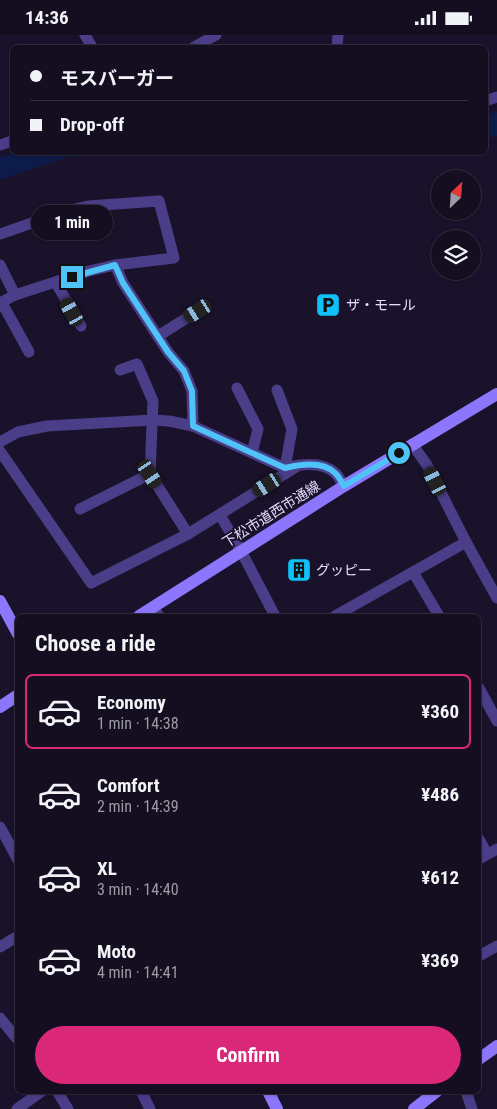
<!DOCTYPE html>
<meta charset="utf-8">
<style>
:root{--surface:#140e20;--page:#211c2d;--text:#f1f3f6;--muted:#9d9ca5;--line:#332e3e;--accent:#db2777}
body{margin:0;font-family:"Roboto Condensed","Noto Sans JP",sans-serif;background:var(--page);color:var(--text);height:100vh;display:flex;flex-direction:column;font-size:19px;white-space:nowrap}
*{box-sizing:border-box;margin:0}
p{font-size:16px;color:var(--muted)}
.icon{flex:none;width:28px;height:28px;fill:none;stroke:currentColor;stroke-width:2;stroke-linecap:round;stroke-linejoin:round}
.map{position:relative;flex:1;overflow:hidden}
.sheet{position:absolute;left:15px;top:579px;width:466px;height:480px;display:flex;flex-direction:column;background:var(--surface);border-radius:8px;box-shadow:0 1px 4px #0004,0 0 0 1px var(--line)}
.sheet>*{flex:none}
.banner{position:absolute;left:10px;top:10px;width:478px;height:110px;border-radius:8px;box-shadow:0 1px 4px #0004,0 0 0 1px var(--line);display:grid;align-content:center;height:110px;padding:0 20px;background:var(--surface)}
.needle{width:32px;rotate:25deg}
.tools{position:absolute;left:431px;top:135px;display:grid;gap:10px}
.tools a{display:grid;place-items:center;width:50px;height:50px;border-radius:50%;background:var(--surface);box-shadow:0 1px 4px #0004,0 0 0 1px var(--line);font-size:25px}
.end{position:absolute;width:22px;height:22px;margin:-11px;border:6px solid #4fc3f7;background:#111;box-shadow:0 0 0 2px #111}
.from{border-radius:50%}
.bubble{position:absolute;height:35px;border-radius:18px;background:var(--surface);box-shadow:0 1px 4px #0004,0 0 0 1px var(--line);font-size:16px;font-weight:700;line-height:35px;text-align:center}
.car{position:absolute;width:15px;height:30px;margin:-15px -8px;border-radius:6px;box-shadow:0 0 4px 1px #0007;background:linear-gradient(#222 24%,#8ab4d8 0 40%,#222 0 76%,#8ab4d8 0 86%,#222 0)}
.banner b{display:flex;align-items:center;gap:18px;height:48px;font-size:19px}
.banner b+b{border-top:1px solid var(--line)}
.banner i{width:12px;height:12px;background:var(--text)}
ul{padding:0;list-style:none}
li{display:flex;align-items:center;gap:15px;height:75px;margin:0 10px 8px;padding:0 10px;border:2px solid transparent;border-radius:8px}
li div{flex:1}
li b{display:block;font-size:19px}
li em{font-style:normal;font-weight:700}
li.on{border-color:var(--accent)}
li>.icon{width:45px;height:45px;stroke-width:1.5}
h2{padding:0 20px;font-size:22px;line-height:60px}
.primary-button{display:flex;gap:10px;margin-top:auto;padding:10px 20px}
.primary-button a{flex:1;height:58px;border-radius:30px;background:var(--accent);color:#fff;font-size:20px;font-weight:700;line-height:58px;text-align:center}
.status{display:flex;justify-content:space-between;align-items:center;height:35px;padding:0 25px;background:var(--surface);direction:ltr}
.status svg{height:14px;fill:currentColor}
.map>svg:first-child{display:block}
</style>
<div class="status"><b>14:36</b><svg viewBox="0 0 49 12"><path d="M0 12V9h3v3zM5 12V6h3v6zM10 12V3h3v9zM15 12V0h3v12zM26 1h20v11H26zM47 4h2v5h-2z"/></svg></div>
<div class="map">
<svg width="497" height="1074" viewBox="0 0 497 1074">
<rect width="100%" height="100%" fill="#1a122b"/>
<!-- water -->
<g fill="#0d1b4a">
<path d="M497 77V101L485 104V79Z"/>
<path d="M16 118H123L67 122 0 145V122Z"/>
</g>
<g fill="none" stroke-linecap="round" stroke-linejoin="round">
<!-- street -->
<g stroke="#4b3e89" stroke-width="11">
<path d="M85 0 92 12"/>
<path d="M194 12 216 0"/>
<path d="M337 12 338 0"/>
<path d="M485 66 497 62"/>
<path d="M0 110 12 106"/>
<path d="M0 199 66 176 88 171 159 166 174 223 115 230 89 236 15 260 0 268"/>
<path d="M0 230 15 260"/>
<path d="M115 230 123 248 168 317 184 336 192 356 193 391"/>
<path d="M56 248 81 291"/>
<path d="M2 268 29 317"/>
<path d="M158 301 198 276"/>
<path d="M120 335 137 329 153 366 150 439 188 499"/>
<path d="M237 353 258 394 252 418"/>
<path d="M277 355 292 394 285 433"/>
<path d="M0 407 18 397 47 391 153 385 169 386 193 391 285 433C301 429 322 426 335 438 339 441 341 447 344 451"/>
<path d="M412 409 427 430 466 507 497 563"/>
<path d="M0 416 91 548 188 499 299 430"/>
<path d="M80 474 150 439"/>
<path d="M220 480 241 516 275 581"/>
<path d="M413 537 439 581"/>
<path d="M153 572 159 581"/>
<path d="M335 581 466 507"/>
<path d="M479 653 497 686"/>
<path d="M0 792 18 825"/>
<path d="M479 804 487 819"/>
<path d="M479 824 497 814"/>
<path d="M0 912 18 901"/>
<path d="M479 921 497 911"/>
<path d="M0 983 18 1005"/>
<path d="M57 1056 68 1074"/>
<path d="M141 1056 150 1074"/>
<path d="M466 1056 472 1074"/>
<path d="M17 1074 42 1056"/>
</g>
<!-- secondary -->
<g stroke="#8c77fc" stroke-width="12">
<path d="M0 566 18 599"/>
<path d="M139 581 344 451 497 359"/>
<path d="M0 672 18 660"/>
<path d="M479 1024 497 1011"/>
<path d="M268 1056 277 1074"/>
<path d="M414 1074 437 1056"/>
</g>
</g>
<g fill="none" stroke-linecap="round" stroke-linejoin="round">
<!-- route -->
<path stroke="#4fc3f7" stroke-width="6" d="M72 242 115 230 123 248 168 317 184 336 192 356 193 391 285 433C301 429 323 426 335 438 339 441 341 447 344 451L399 418"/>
</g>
<!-- icons -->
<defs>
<symbol id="parking-square" viewBox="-11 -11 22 22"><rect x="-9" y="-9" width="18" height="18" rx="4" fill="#0ec2f9" stroke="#1a122b"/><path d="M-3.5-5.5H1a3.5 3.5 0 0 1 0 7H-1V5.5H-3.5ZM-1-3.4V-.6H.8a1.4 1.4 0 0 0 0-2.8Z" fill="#111"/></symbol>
<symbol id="building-square" viewBox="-11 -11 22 22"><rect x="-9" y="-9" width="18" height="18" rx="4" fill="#0ec2f9" stroke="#1a122b"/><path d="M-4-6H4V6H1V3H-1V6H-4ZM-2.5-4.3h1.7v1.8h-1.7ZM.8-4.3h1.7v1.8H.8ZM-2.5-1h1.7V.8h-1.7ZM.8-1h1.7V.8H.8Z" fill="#111"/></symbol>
</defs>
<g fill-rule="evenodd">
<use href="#parking-square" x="314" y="256" width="28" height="28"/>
<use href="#building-square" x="285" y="521" width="28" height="28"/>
</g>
<g text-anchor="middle" stroke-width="4" stroke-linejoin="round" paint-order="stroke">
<!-- poi labels -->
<g font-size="14" fill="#e5ddfe" stroke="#1a122b" text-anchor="start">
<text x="346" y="275">ザ・モール</text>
<text x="316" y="540">グッピー</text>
</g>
<!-- street labels -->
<g font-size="14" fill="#e5ddfe" stroke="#1a122b">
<text transform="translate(271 479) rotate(-32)" y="5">下松市道西市通線</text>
</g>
</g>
</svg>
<div class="tools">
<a><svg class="needle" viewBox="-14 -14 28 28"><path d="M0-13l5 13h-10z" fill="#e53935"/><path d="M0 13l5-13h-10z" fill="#9d9ca5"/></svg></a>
<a><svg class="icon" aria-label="layers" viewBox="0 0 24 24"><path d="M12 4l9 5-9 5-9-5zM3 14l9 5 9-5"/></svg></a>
</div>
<i class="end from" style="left:399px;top:418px"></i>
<i class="end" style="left:72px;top:242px"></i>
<div class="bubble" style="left:31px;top:170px;width:82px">1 min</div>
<i class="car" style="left:198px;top:276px;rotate:238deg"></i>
<i class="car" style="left:72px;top:277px;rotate:331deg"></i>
<i class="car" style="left:150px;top:439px;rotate:147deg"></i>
<i class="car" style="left:435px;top:446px;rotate:333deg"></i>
<i class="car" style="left:267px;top:450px;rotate:238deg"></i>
<div class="banner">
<b><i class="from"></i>モスバーガー</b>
<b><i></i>Drop-off</b>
</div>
<section class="sheet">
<h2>Choose a ride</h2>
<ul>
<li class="on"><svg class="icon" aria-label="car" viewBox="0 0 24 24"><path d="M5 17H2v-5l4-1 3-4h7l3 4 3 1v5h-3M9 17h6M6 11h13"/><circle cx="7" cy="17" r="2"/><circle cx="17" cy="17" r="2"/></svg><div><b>Economy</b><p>1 min · 14:38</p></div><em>¥360</em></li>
<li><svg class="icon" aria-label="car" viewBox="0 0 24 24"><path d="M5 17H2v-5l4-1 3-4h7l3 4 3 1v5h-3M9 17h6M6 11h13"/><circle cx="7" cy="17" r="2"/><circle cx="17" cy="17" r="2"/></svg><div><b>Comfort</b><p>2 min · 14:39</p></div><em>¥486</em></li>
<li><svg class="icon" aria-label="car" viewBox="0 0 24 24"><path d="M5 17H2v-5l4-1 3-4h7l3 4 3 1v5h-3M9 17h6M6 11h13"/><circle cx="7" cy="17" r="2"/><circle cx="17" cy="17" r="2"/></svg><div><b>XL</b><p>3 min · 14:40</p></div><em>¥612</em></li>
<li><svg class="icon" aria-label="car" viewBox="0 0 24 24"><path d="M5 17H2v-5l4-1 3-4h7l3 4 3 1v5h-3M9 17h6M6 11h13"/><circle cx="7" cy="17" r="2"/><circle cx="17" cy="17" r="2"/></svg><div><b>Moto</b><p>4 min · 14:41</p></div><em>¥369</em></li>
</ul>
<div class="primary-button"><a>Confirm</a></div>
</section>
</div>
